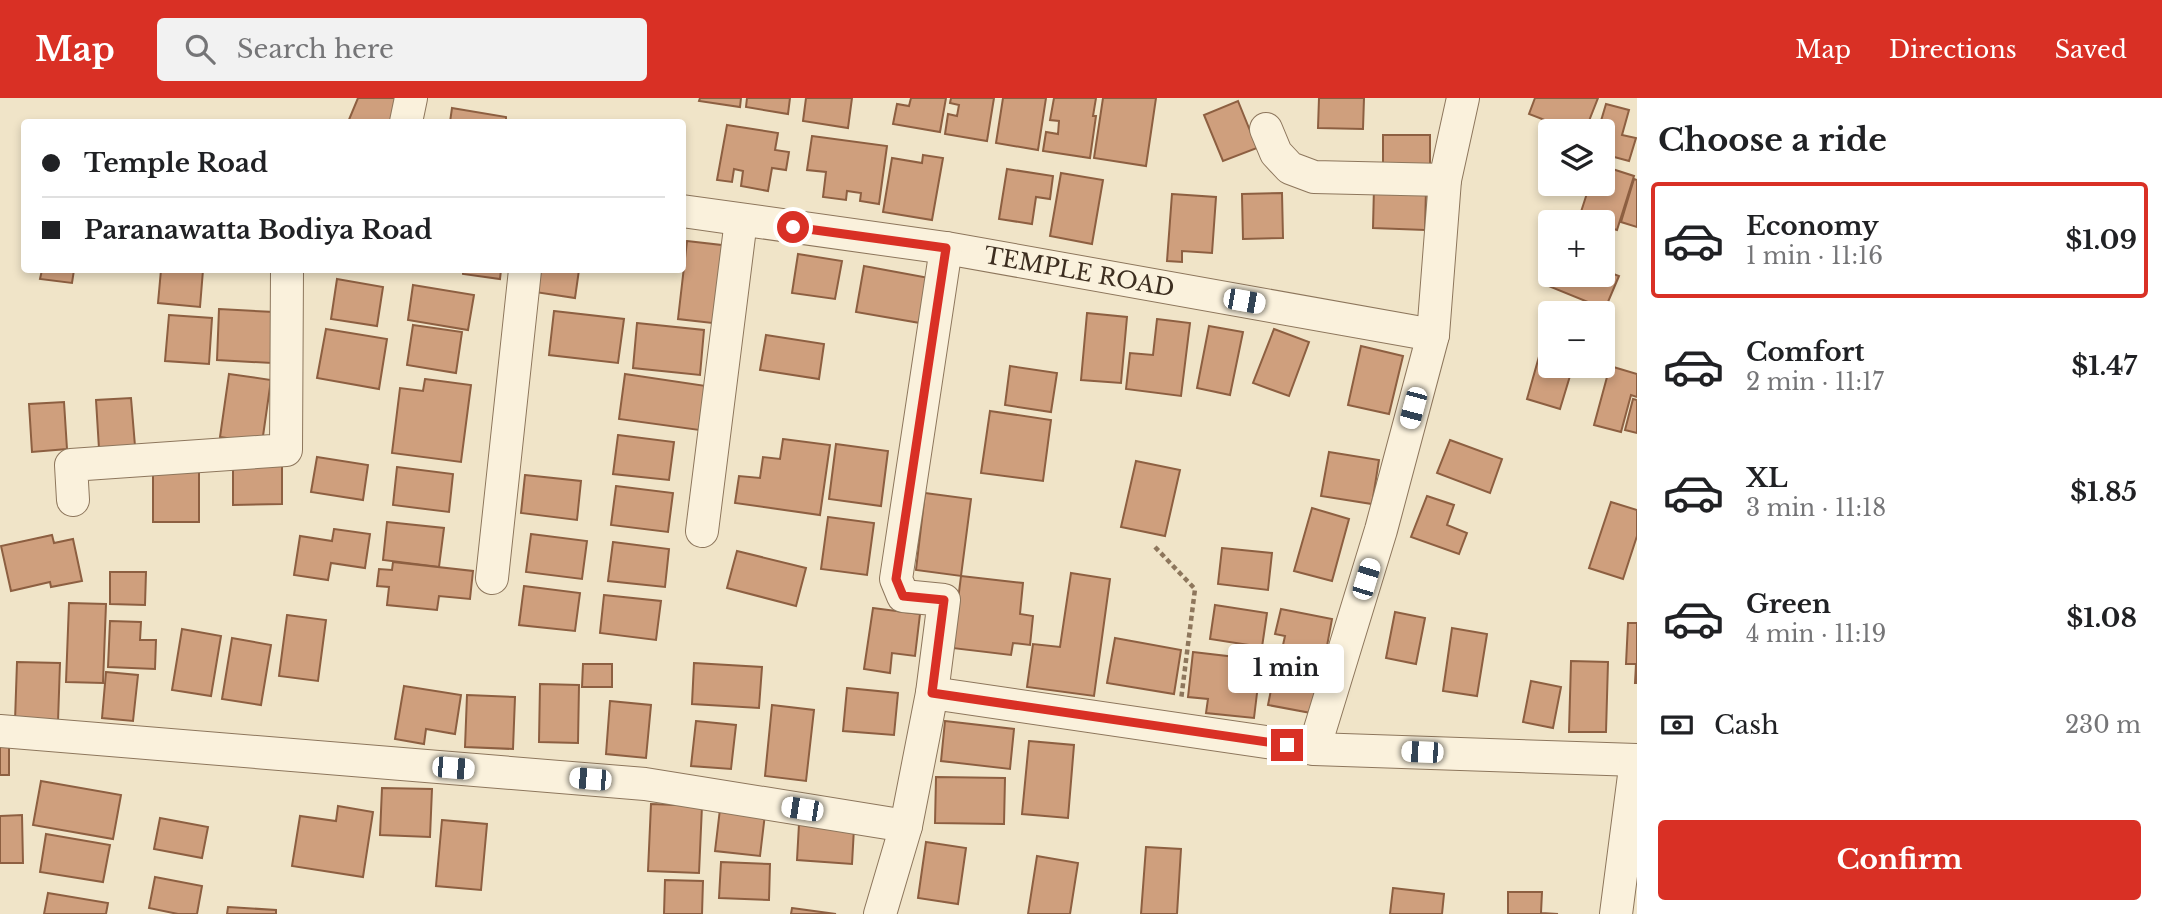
<!DOCTYPE html>
<meta charset="utf-8">
<style>
:root{--surface:#fff;--page:#f2f2f2;--text:#202124;--muted:#757577;--line:#e0e0e0;--accent:#d93025}
body{margin:0;font-family:"Libre Baskerville",serif;background:var(--page);color:var(--text);height:100vh;display:flex;flex-direction:column;font-size:26px;white-space:nowrap}
*{box-sizing:border-box;margin:0}
p{font-size:23px;color:var(--muted)}
.icon{flex:none;width:38px;height:38px;fill:none;stroke:currentColor;stroke-width:2;stroke-linecap:round;stroke-linejoin:round}
.map{position:relative;flex:1;overflow:hidden}
.sheet{display:flex;flex-direction:column;background:var(--surface);width:525px}
.sheet>*{flex:none}
.banner{position:absolute;left:21px;top:21px;width:665px;height:154px;border-radius:7px;box-shadow:0 4px 10px #0003;display:grid;align-content:center;height:154px;padding:0 21px;background:var(--surface)}
.fabs{position:absolute;left:1538px;top:21px;display:grid;gap:14px}
.fabs a{display:grid;place-items:center;width:77px;height:77px;border-radius:7px;background:var(--surface);box-shadow:0 4px 10px #0003;font-size:35px}
.end{position:absolute;width:32px;height:32px;margin:-16px;border:9px solid #d93025;background:#fff;box-shadow:0 0 0 4px #fff}
.from{border-radius:50%}
.bubble{position:absolute;height:49px;border-radius:7px;background:var(--surface);box-shadow:0 4px 10px #0003;font-size:23px;font-weight:700;line-height:49px;text-align:center}
.car{position:absolute;width:21px;height:42px;margin:-21px -10px;border-radius:9px;box-shadow:0 0 5px 2px #0007;background:linear-gradient(#fff 24%,#345 0 40%,#fff 0 76%,#345 0 86%,#fff 0)}
.banner b{display:flex;align-items:center;gap:24px;height:66px;font-size:26px}
.banner b+b{border-top:2px solid var(--line)}
.banner i{width:18px;height:18px;background:var(--text)}
ul{padding:0;list-style:none}
li{display:flex;align-items:center;gap:21px;height:116px;margin:0 14px 10px;padding:0 7px;border:4px solid transparent;border-radius:7px}
li div{flex:1}
li b{display:block;font-size:26px}
li em{font-style:normal;font-weight:700}
li.on{border-color:var(--accent)}
li>.icon{width:63px;height:63px;stroke-width:1.5}
h2{padding:0 21px;font-size:32px;line-height:84px}
.pay{display:flex;align-items:center;gap:18px;height:77px;padding:0 21px;font-size:26px}
.pay p{margin-inline-start:auto}
.primary-button{display:flex;gap:14px;margin-top:auto;padding:14px 21px}
.primary-button a{flex:1;height:80px;border-radius:7px;background:var(--accent);color:#fff;font-size:28px;font-weight:700;line-height:80px;text-align:center}
header{display:flex;align-items:center;gap:42px;box-sizing:border-box;height:98px;padding:0 35px;background:var(--accent);color:#fff}
header strong{font-size:33px}
nav{display:flex;gap:38px;margin-inline-start:auto;font-size:24px}
.search{width:490px;height:63px;background:var(--page);display:flex;align-items:center;gap:18px;box-sizing:border-box;padding:0 24px;border-radius:7px;color:var(--muted);font-size:26px}
main{display:flex;flex:1;min-height:0}
.map>svg:first-child{display:block}
</style>
<header>
<strong>Map</strong>
<div class="search"><svg class="icon" aria-label="search" viewBox="0 0 24 24"><circle cx="10" cy="10" r="6"/><path d="M15 15l6 6"/></svg>Search here</div>
<nav><a>Map</a><a>Directions</a><a>Saved</a></nav>
</header>
<main>
<div class="map">
<svg width="1637" height="816" viewBox="0 0 1637 816">
<rect width="100%" height="100%" fill="#f0e4c8"/>
<!-- building -->
<g fill="#cf9f7d" stroke="#8d5f41" stroke-width="2">
<path d="M358 0H403L397 24H348Z"/>
<path d="M700 0H741L740 9 699 3Z"/>
<path d="M747 0H790L788 16 746 9Z"/>
<path d="M806 0H852L848 30 803 23Z"/>
<path d="M911 0H946L940 34 893 26 897 6 909 8Z"/>
<path d="M951 0H994L987 43 945 36 948 16 957 18 959 7 950 5Z"/>
<path d="M1003 0H1046L1038 52 996 45Z"/>
<path d="M1054 0H1096L1093 18H1096L1090 60 1043 53 1046 34 1058 36 1059 23 1050 22Z"/>
<path d="M1103 0H1156L1146 68 1094 60Z"/>
<path d="M1319 0H1364L1363 31 1318 30Z"/>
<path d="M1535 0H1598L1585 33H1573L1529 16Z"/>
<path d="M1238 3 1257 50 1223 63 1204 17Z"/>
<path d="M1606 6 1629 12 1622 37 1636 40 1629 63 1603 56V33H1598Z"/>
<path d="M452 10 506 19V24H450Z"/>
<path d="M727 27 778 35 775 52 789 54 786 72 772 70 768 93 741 88 743 73 734 71 732 84 717 82Z"/>
<rect x="1383" y="37" width="47" height="33"/>
<path d="M812 38 887 48 879 106 860 103 861 95 847 93 846 102 823 99 826 74 807 72Z"/>
<path d="M923 57 943 60 932 122 883 114 892 60 922 65Z"/>
<path d="M1603 68 1634 78 1617 132 1603 128V124H1593L1579 120 1590 86H1603Z"/>
<path d="M1007 71 1053 78 1050 101 1036 99 1032 126 999 121Z"/>
<path d="M1061 75 1103 82 1092 146 1050 138Z"/>
<path d="M1634 81 1637 82V129L1621 124Z"/>
<path d="M1374 89 1426 91 1425 132 1373 130Z"/>
<path d="M1282 95 1283 140 1243 141 1242 96Z"/>
<path d="M1172 96 1216 99 1212 155 1182 153V164L1167 163Z"/>
<path d="M687 143 730 148 721 226 678 221Z"/>
<path d="M798 156 842 163 835 201 792 195Z"/>
<path d="M864 168 929 180 920 225 856 214Z"/>
<path d="M42 172H74L72 185 40 181Z"/>
<path d="M161 172H203L200 209 158 205Z"/>
<path d="M463 172H501L500 181 463 176Z"/>
<path d="M538 172H579L575 200 535 194Z"/>
<path d="M1603 172 1619 178 1605 211 1546 187 1550 175V177H1603Z"/>
<path d="M337 181 383 189 377 228 331 221Z"/>
<path d="M413 187 474 197 468 232 408 222Z"/>
<path d="M219 211 274 214 272 265 217 262Z"/>
<path d="M554 213 624 221 618 265 549 257Z"/>
<path d="M1087 215 1127 219 1121 285 1081 282Z"/>
<path d="M169 217 212 220 209 266 165 263Z"/>
<path d="M1157 221 1190 225 1181 298 1126 291 1130 255 1153 257Z"/>
<path d="M637 225 704 232 700 277 633 270Z"/>
<path d="M413 227 462 234 456 275 407 267Z"/>
<path d="M1209 228 1243 234 1230 297 1197 290Z"/>
<path d="M326 231 387 241 379 291 317 280Z"/>
<path d="M1274 231 1309 244 1289 298 1253 285Z"/>
<path d="M766 237 824 246 819 281 760 272Z"/>
<path d="M1361 248 1403 258 1389 316 1348 307Z"/>
<path d="M1540 255 1550 258V268H1573L1560 311 1527 301Z"/>
<path d="M1010 268 1057 275 1051 314 1005 307Z"/>
<path d="M1610 268 1637 276V299L1631 297 1621 334 1594 327Z"/>
<path d="M229 276 271 282 262 345 220 339Z"/>
<path d="M625 276 706 288 699 332 619 321Z"/>
<path d="M425 281 471 287 461 364 392 355 400 290 423 293Z"/>
<path d="M131 300 135 348 99 351 96 302Z"/>
<path d="M1633 301 1637 302V335L1625 332Z"/>
<path d="M64 304 67 351 32 354 29 306Z"/>
<path d="M990 313 1051 322 1043 383 981 375Z"/>
<path d="M618 337 674 344 669 382 613 376Z"/>
<path d="M783 341 830 347 820 417 735 405 739 378 760 380 763 359 780 361Z"/>
<path d="M1450 342 1502 361 1490 395 1437 375Z"/>
<path d="M836 346 888 353 881 408 829 401Z"/>
<path d="M1329 354 1379 362 1372 406 1321 398Z"/>
<path d="M317 359 368 367 363 402 311 394Z"/>
<path d="M1136 363 1180 372 1165 438 1121 429Z"/>
<path d="M282 367V406L233 407V368Z"/>
<path d="M397 369 453 376 449 414 393 407Z"/>
<rect x="153" y="370" width="46" height="54"/>
<path d="M525 377 581 383 577 422 521 415Z"/>
<path d="M616 388 673 395 668 434 611 427Z"/>
<path d="M925 395 971 401 961 478 916 472Z"/>
<path d="M1427 398 1454 407 1447 427 1467 435 1459 456 1411 439Z"/>
<path d="M1611 404 1637 412V438L1623 481 1589 470Z"/>
<path d="M1312 410 1349 421 1332 483 1294 473Z"/>
<path d="M828 419 874 425 867 477 821 471Z"/>
<path d="M387 424 444 430 439 469 383 462Z"/>
<path d="M334 431 370 436 365 470 331 465 328 482 294 477 300 438 332 443Z"/>
<path d="M531 436 587 443 582 481 526 474Z"/>
<path d="M52 437 54 445 73 441 82 483 51 489 50 484 11 493 1 448Z"/>
<path d="M613 444 669 451 665 489 608 483Z"/>
<path d="M1222 450 1272 455 1268 492 1218 486Z"/>
<path d="M737 453 806 470 796 508 727 490Z"/>
<path d="M393 464 473 473 470 501 439 498 437 512 387 507 389 489 377 488 379 471 392 472Z"/>
<path d="M110 474H146L145 507 110 506Z"/>
<path d="M1071 475 1110 481 1094 598 1027 589 1033 546 1060 549Z"/>
<path d="M961 478 1023 485 1020 516 1033 518 1030 547 1013 545 1011 557 952 550Z"/>
<path d="M524 488 580 495 575 533 519 527Z"/>
<path d="M604 497 661 503 656 542 600 535Z"/>
<path d="M69 505 106 506 103 585 66 584Z"/>
<path d="M1215 507 1267 515 1262 549 1210 541Z"/>
<path d="M873 510 920 516 915 558 892 555 890 575 864 571Z"/>
<path d="M1281 511 1332 521 1324 564 1281 556 1285 538 1275 536Z"/>
<path d="M1395 514 1425 520 1416 566 1386 560Z"/>
<path d="M287 517 326 522 318 583 279 578Z"/>
<path d="M110 523 141 524 140 542H156L155 571 108 569Z"/>
<path d="M1628 525H1637V585H1635L1636 566H1626Z"/>
<path d="M1452 530 1487 536 1477 598 1443 593Z"/>
<path d="M182 531 221 538 211 598 172 592Z"/>
<path d="M232 540 271 547 261 607 222 601Z"/>
<path d="M1115 540 1181 552 1174 596 1107 585Z"/>
<path d="M1193 554 1261 562 1254 620 1206 615 1208 601 1188 599Z"/>
<path d="M1277 562 1319 570 1311 615 1268 607Z"/>
<path d="M1571 563 1608 564 1606 634H1569Z"/>
<path d="M17 564 60 565 58 624 15 623Z"/>
<path d="M694 565 762 569 759 610 692 606Z"/>
<path d="M583 566H612V589H582Z"/>
<path d="M106 574 138 577 133 623 102 620Z"/>
<path d="M1531 583 1561 589 1553 630 1523 624Z"/>
<path d="M540 586 579 587 578 645 539 644Z"/>
<path d="M404 588 461 597 455 636 426 631 424 646 395 641Z"/>
<path d="M847 590 898 595 894 637 843 633Z"/>
<path d="M467 597 515 599 513 651 465 649Z"/>
<path d="M610 603 651 607 646 660 606 656Z"/>
<path d="M772 607 814 612 806 683 765 678Z"/>
<path d="M696 623 736 627 731 671 691 668Z"/>
<path d="M945 623 1014 631 1010 671 941 663Z"/>
<rect x="0" y="643" width="9" height="34"/>
<path d="M1029 643 1074 647 1068 720 1022 716Z"/>
<path d="M936 679 1005 680 1004 726 935 725Z"/>
<path d="M41 683 121 697 113 741 33 727Z"/>
<path d="M382 690 432 691 430 739 380 737Z"/>
<path d="M651 706 702 708 699 775 648 773Z"/>
<path d="M338 708 373 714 363 779 292 768 300 718 336 723Z"/>
<path d="M720 711 765 716 760 758 715 753Z"/>
<path d="M22 717 23 765H0V718Z"/>
<path d="M160 720 208 729 202 760 154 751Z"/>
<path d="M442 722 487 726 481 792 436 788Z"/>
<path d="M799 726 854 730 852 766 797 762Z"/>
<path d="M46 736 110 747 103 784 40 774Z"/>
<path d="M926 744 966 750 958 806 918 800Z"/>
<path d="M1146 749 1181 751 1177 816H1141Z"/>
<path d="M1037 758 1078 765 1070 816H1028Z"/>
<path d="M721 764 770 766 769 802 719 800Z"/>
<path d="M155 779 202 788 197 816H178L149 810Z"/>
<path d="M665 782 703 783 702 816H664Z"/>
<path d="M1393 790 1444 796 1442 816H1390Z"/>
<path d="M1508 794H1542L1541 815 1558 816H1508Z"/>
<path d="M48 795 108 805 106 816H44Z"/>
<path d="M228 809 276 812V816H227Z"/>
<path d="M792 810 836 816H791Z"/>
</g>
<g fill="none" stroke-linecap="round" stroke-linejoin="round">
<defs>
<g id="minor">
<path d="M406 24 411 0"/>
<path d="M1266 31 1276 55 1290 70 1314 79 1445 82"/>
<path id="s1" d="M682 113 946 150 1433 237"/>
<path d="M73 402 71 367 286 352 287 172"/>
<path d="M702 433 741 122"/>
<path d="M492 480 525 172"/>
<path d="M932 595 944 502 903 498 896 481 946 150"/>
<path d="M0 633 645 686 906 728"/>
<path d="M1314 651 1637 662"/>
<path d="M880 816 906 728 932 595 1314 651 1381 432 1433 237 1445 82 1463 0"/>
<path d="M1616 816 1636 662"/>
</g>
</defs>
<!-- minor casing -->
<use href="#minor" stroke="#8d765c" stroke-width="34"/>
<!-- path -->
<path stroke="#8d765c" stroke-width="4.5" stroke-dasharray="5 3.5" stroke-linecap="butt" d="M1155 449 1195 491 1181 602"/>
<!-- minor -->
<use href="#minor" stroke="#faf1dc" stroke-width="32"/>
</g>
<g fill="none" stroke-linecap="round" stroke-linejoin="round">
<!-- route -->
<path stroke="#d93025" stroke-width="9" d="M793 129 946 150 896 481 903 498 944 502 932 595 1287 647"/>
</g>
<g text-anchor="middle" stroke-width="6" stroke-linejoin="round" paint-order="stroke">
<!-- street labels -->
<g font-size="23" fill="#3d2e20" stroke="#f7eed8">
<text dy="8" stroke="none"><textPath href="#s1" startOffset="402">TEMPLE ROAD</textPath></text>
</g>
</g>
</svg>
<div class="fabs">
<a><svg class="icon" aria-label="layers" viewBox="0 0 24 24"><path d="M12 4l9 5-9 5-9-5zM3 14l9 5 9-5"/></svg></a>
<a>+</a>
<a>−</a>
</div>
<i class="end from" style="left:793px;top:129px"></i>
<i class="end" style="left:1287px;top:647px"></i>
<div class="bubble" style="left:1228px;top:546px;width:116px">1 min</div>
<i class="car" style="left:1244px;top:203px;rotate:100deg"></i>
<i class="car" style="left:1413px;top:310px;rotate:195deg"></i>
<i class="car" style="left:1366px;top:481px;rotate:17deg"></i>
<i class="car" style="left:1422px;top:654px;rotate:272deg"></i>
<i class="car" style="left:453px;top:670px;rotate:95deg"></i>
<i class="car" style="left:590px;top:681px;rotate:275deg"></i>
<i class="car" style="left:802px;top:711px;rotate:279deg"></i>
<div class="banner">
<b><i class="from"></i>Temple Road</b>
<b><i></i>Paranawatta Bodiya Road</b>
</div>
</div>
<section class="sheet">
<h2>Choose a ride</h2>
<ul>
<li class="on"><svg class="icon" aria-label="car" viewBox="0 0 24 24"><path d="M5 17H2v-5l4-1 3-4h7l3 4 3 1v5h-3M9 17h6M6 11h13"/><circle cx="7" cy="17" r="2"/><circle cx="17" cy="17" r="2"/></svg><div><b>Economy</b><p>1 min · 11:16</p></div><em>$1.09</em></li>
<li><svg class="icon" aria-label="car" viewBox="0 0 24 24"><path d="M5 17H2v-5l4-1 3-4h7l3 4 3 1v5h-3M9 17h6M6 11h13"/><circle cx="7" cy="17" r="2"/><circle cx="17" cy="17" r="2"/></svg><div><b>Comfort</b><p>2 min · 11:17</p></div><em>$1.47</em></li>
<li><svg class="icon" aria-label="car" viewBox="0 0 24 24"><path d="M5 17H2v-5l4-1 3-4h7l3 4 3 1v5h-3M9 17h6M6 11h13"/><circle cx="7" cy="17" r="2"/><circle cx="17" cy="17" r="2"/></svg><div><b>XL</b><p>3 min · 11:18</p></div><em>$1.85</em></li>
<li><svg class="icon" aria-label="car" viewBox="0 0 24 24"><path d="M5 17H2v-5l4-1 3-4h7l3 4 3 1v5h-3M9 17h6M6 11h13"/><circle cx="7" cy="17" r="2"/><circle cx="17" cy="17" r="2"/></svg><div><b>Green</b><p>4 min · 11:19</p></div><em>$1.08</em></li>
</ul>
<div class="pay"><svg class="icon" aria-label="cash" viewBox="0 0 24 24"><path d="M3 7h18v10H3z"/><circle cx="12" cy="12" r="2"/></svg>Cash<p>230 m</p></div>
<div class="primary-button"><a>Confirm</a></div>
</section>
</main>
